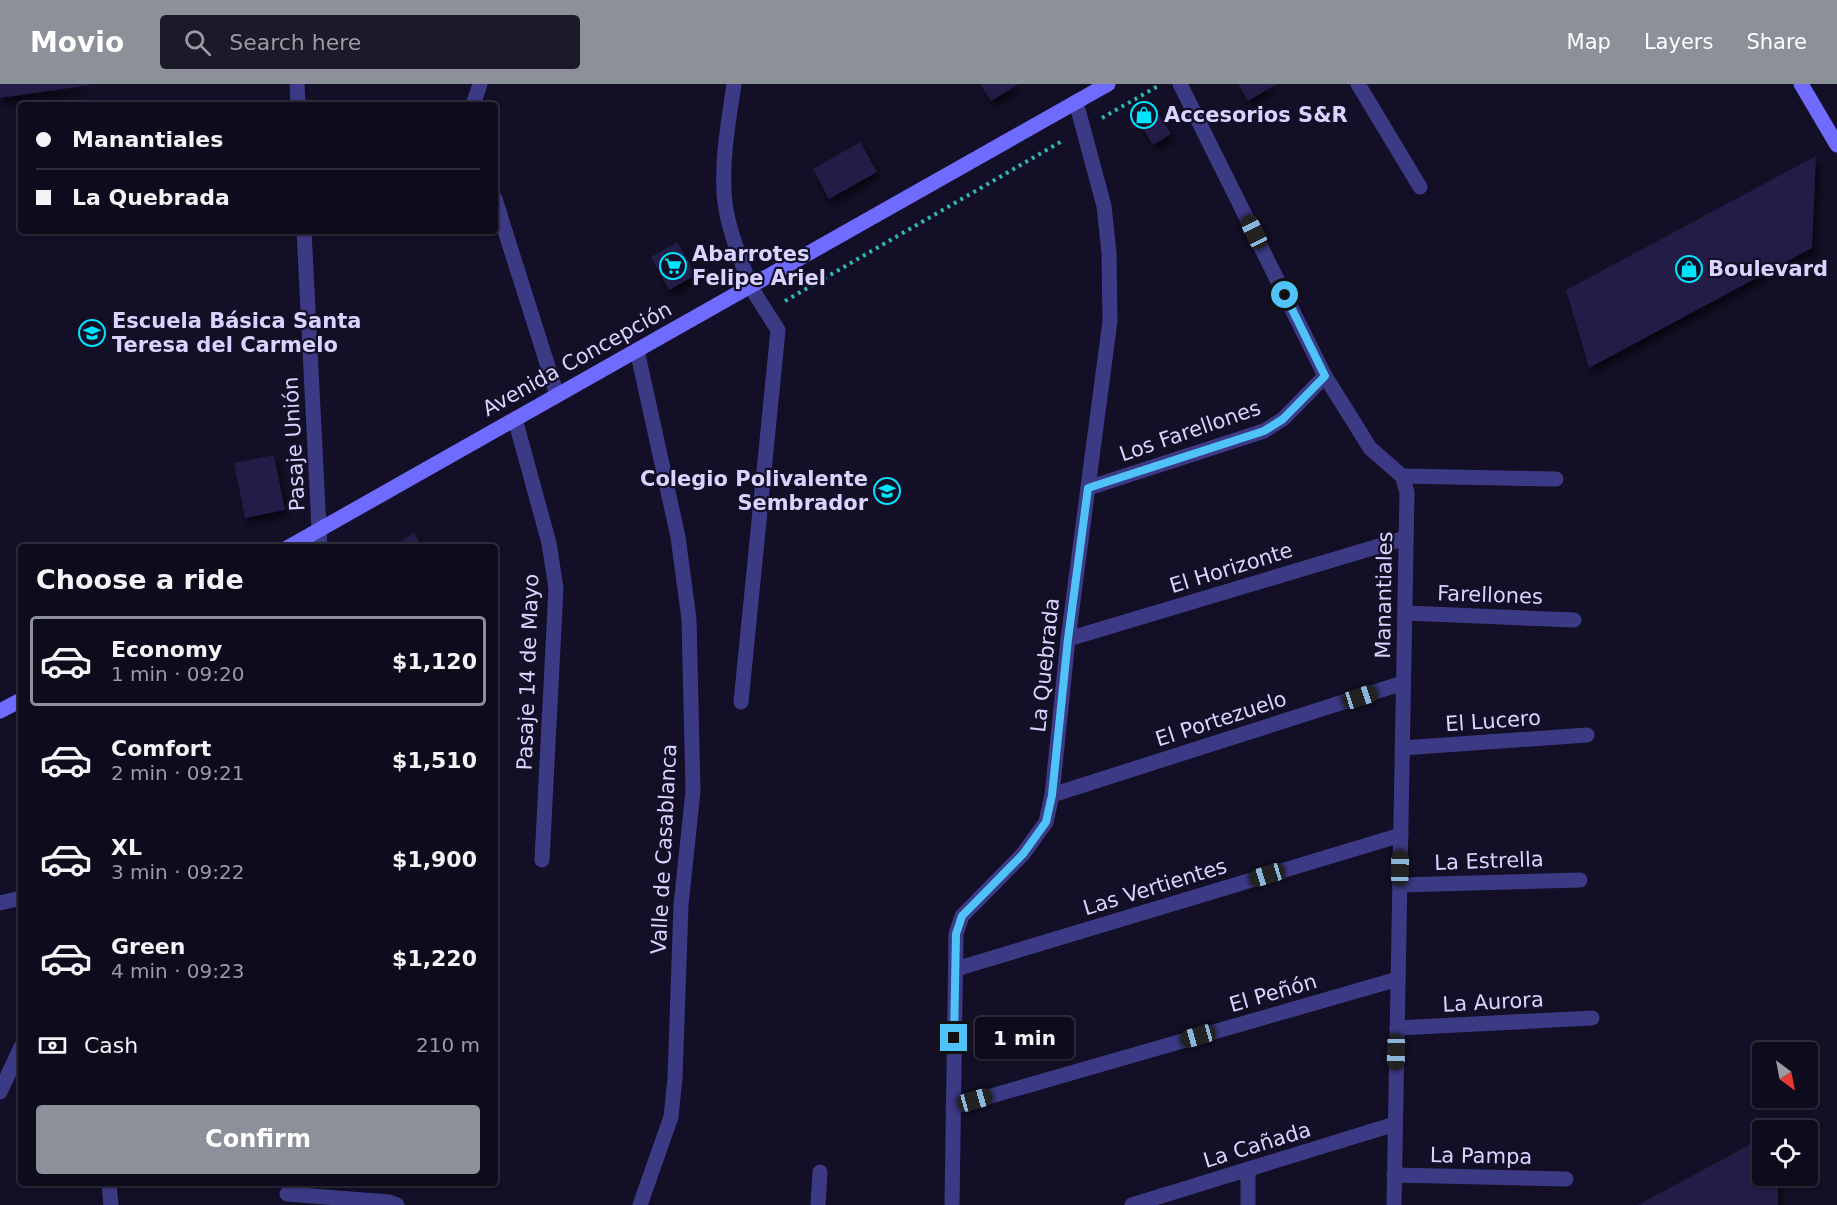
<!DOCTYPE html>
<meta charset="utf-8">
<style>
:root{--surface:#0e0b1c;--page:#1c1929;--text:#f1f3f6;--muted:#9b9ba3;--line:#2e2b3b;--accent:#8c9099}
body{margin:0;font-family:"DejaVu Sans",sans-serif;background:var(--page);color:var(--text);height:100vh;display:flex;flex-direction:column;font-size:22px;white-space:nowrap}
*{box-sizing:border-box;margin:0}
p{font-size:20px;color:var(--muted)}
.icon{flex:none;width:33px;height:33px;fill:none;stroke:currentColor;stroke-width:2;stroke-linecap:round;stroke-linejoin:round}
.map{position:relative;flex:1;overflow:hidden}
.details{position:absolute;left:18px;top:460px;width:480px;height:642px;display:flex;flex-direction:column;background:var(--surface);border-radius:6px;box-shadow:0 2px 4px #0004,0 0 0 2px var(--line)}
.details>*{flex:none}
.guide{position:absolute;left:18px;top:18px;width:480px;height:132px;border-radius:6px;box-shadow:0 2px 4px #0004,0 0 0 2px var(--line);display:grid;align-content:center;height:132px;padding:0 18px;background:var(--surface)}
.needle{width:39px;rotate:148deg}
.controls{position:absolute;left:1752px;top:958px;display:grid;gap:12px}
.controls a{display:grid;place-items:center;width:66px;height:66px;border-radius:6px;background:var(--surface);box-shadow:0 2px 4px #0004,0 0 0 2px var(--line);font-size:30px}
.end{position:absolute;width:27px;height:27px;margin:-14px;border:8px solid #4fc3f7;background:#111;box-shadow:0 0 0 3px #111}
.from{border-radius:50%}
.bubble{position:absolute;height:42px;border-radius:6px;background:var(--surface);box-shadow:0 2px 4px #0004,0 0 0 2px var(--line);font-size:20px;font-weight:600;line-height:42px;text-align:center}
.car{position:absolute;width:18px;height:36px;margin:-18px -9px;border-radius:8px;box-shadow:0 0 4px 2px #0007;background:linear-gradient(#222 24%,#8ab4d8 0 40%,#222 0 76%,#8ab4d8 0 86%,#222 0)}
.guide b{display:flex;align-items:center;gap:21px;height:57px;font-size:22px}
.guide b+b{border-top:2px solid var(--line)}
.guide i{width:15px;height:15px;background:var(--text)}
ul{padding:0;list-style:none}
li{display:flex;align-items:center;gap:18px;height:90px;margin:0 12px 9px;padding:0 6px;border:3px solid transparent;border-radius:6px}
li div{flex:1}
li b{display:block;font-size:22px}
li em{font-style:normal;font-weight:600}
li.active{border-color:var(--accent)}
li>.icon{width:54px;height:54px;stroke-width:1.5}
h2{padding:0 18px;font-size:27px;line-height:72px}
.pay{display:flex;align-items:center;gap:15px;height:66px;padding:0 18px;font-size:22px}
.pay p{margin-inline-start:auto}
.cta{display:flex;gap:12px;margin-top:auto;padding:12px 18px}
.cta a{flex:1;height:69px;border-radius:6px;background:var(--accent);color:#fff;font-size:24px;font-weight:600;line-height:69px;text-align:center}
header{display:flex;align-items:center;gap:36px;box-sizing:border-box;height:84px;padding:0 30px;background:var(--accent);color:#fff}
header strong{font-size:28px}
nav{display:flex;gap:33px;margin-inline-start:auto;font-size:21px}
.search{width:420px;height:54px;background:var(--page);display:flex;align-items:center;gap:15px;box-sizing:border-box;padding:0 21px;border-radius:6px;color:var(--muted);font-size:22px}
.map>svg:first-child{display:block}
</style>
<header>
<strong>Movio</strong>
<div class="search"><svg class="icon" aria-label="search" viewBox="0 0 24 24"><circle cx="10" cy="10" r="6"/><path d="M15 15l6 6"/></svg>Search here</div>
<nav><a>Map</a><a>Layers</a><a>Share</a></nav>
</header>
<div class="map">
<svg width="1837" height="1121" viewBox="0 0 1837 1121">
<defs>
<filter id="shadow"><feDropShadow dx="3.5" dy="6" stdDeviation="3" flood-color="#0009"/></filter>
</defs>
<rect width="100%" height="100%" fill="#130f26"/>
<!-- building -->
<g fill="#241b47" filter="url(#shadow)">
<path d="M0 0H90V1L0 14Z"/>
<path d="M980 0H1019L991 17Z"/>
<path d="M1238 0H1277L1248 17Z"/>
<path d="M1152 19 1171 50 1153 61 1134 30Z"/>
<path d="M860 58 877 88 829 115 813 85Z"/>
<path d="M1816 72 1812 164 1589 284 1566 206Z"/>
<path d="M677 158 696 191 669 206 651 173Z"/>
<path d="M274 371 285 426 245 434 234 379Z"/>
<path d="M414 449 423 464H390Z"/>
<path d="M1762 1054V1092H1778V1121H1638Z"/>
</g>
<g fill="none" stroke-linecap="round" stroke-linejoin="round">
<!-- path -->
<g stroke="#2fb8b0" stroke-width="4" stroke-dasharray="3 4.5" stroke-linecap="butt">
<path d="M1102 34 1158 2"/>
<path d="M785 217 1064 56"/>
</g>
<!-- service -->
<g stroke="#3d3a85" stroke-width="15">
<path d="M1358 0 1420 103"/>
<path d="M741 618 778 246 750 202"/>
</g>
<!-- minor -->
<g stroke="#3d3a85" stroke-width="15">
<path d="M297 0 298 21"/>
<path d="M734 0C729 35 722 72 724 107 725 139 740 172 750 202"/>
<path d="M1180 0 1325 292 1370 364 1402 392 1407 408 1394 1121"/>
<path d="M473 21 480 0"/>
<path d="M495 115 557 311"/>
<path d="M304 147 320 464"/>
<path d="M637 266 678 453 689 535 693 707 681 821 675 994 671 1033 640 1121"/>
<path d="M515 335 549 459 556 504 542 776"/>
<path d="M1402 392 1556 395"/>
<path d="M1088 404 1264 347 1283 335 1325 292"/>
<path d="M1405 529 1574 536"/>
<path d="M1068 555 1406 454"/>
<path d="M1402 664 1587 651"/>
<path d="M1052 711 1403 599"/>
<path d="M1400 801 1580 796"/>
<path d="M0 819 21 814"/>
<path d="M956 885 1401 751"/>
<path d="M1397 944 1592 934"/>
<path d="M0 1008 21 963"/>
<path d="M953 1023 1398 895"/>
<path d="M1394 1091 1566 1095"/>
<path d="M109 1100 111 1121"/>
<path d="M287 1110 389 1118 397 1121"/>
<path d="M818 1121 820 1088"/>
<path d="M952 1121 956 850 962 832 1023 770 1046 738 1052 711 1068 555 1110 237 1109 169 1104 122 1076 18"/>
<path d="M1132 1121 1395 1040"/>
<path d="M1248 1121V1085"/>
</g>
<!-- secondary -->
<g stroke="#6f6bff" stroke-width="15">
<path d="M1801 0 1837 61"/>
<path d="M287 464 1108 0"/>
<path d="M0 627 21 616"/>
</g>
</g>
<g fill="none" stroke-linecap="round" stroke-linejoin="round">
<!-- route -->
<path stroke="#4fc3f7" stroke-width="8" d="M954 954 956 850 962 832 1023 770 1046 738 1052 711 1068 555 1088 404 1264 347 1283 335 1325 292 1285 211"/>
</g>
<!-- icons -->
<defs>
<symbol id="shop-ring" viewBox="-11 -11 22 22"><circle r="9.5" fill="#130f26" stroke="#00e5ff" stroke-width="1.5"/><path d="M-5-2.5h2.3a2.7 3.5 0 0 1 5.4 0H5L5.5 6h-11ZM-1.5-2.5h3a1.5 2.3 0 0 0-3 0Z" fill="#00e5ff"/></symbol>
<symbol id="supermarket-ring" viewBox="-11 -11 22 22"><circle r="9.5" fill="#130f26" stroke="#00e5ff" stroke-width="1.5"/><path d="M-6-5.5h2.5l.6 2H6L4.5 2H-2.5L-4.4-4H-6ZM-1.5 3.2a1.3 1.3 0 1 0 .1 0ZM3 3.2a1.3 1.3 0 1 0 .1 0Z" fill="#00e5ff"/></symbol>
<symbol id="school-ring" viewBox="-11 -11 22 22"><circle r="9.5" fill="#130f26" stroke="#00e5ff" stroke-width="1.5"/><path d="M0-5L7-2L0 1L-7-2ZM-4 1L0 2.5L4 1V4Q0 6-4 4Z" fill="#00e5ff"/></symbol>
</defs>
<g fill-rule="evenodd">
<use href="#shop-ring" x="1129" y="16" width="30" height="30"/>
<use href="#supermarket-ring" x="658" y="167" width="30" height="30"/>
<use href="#shop-ring" x="1674" y="170" width="30" height="30"/>
<use href="#school-ring" x="77" y="234" width="30" height="30"/>
<use href="#school-ring" x="872" y="392" width="30" height="30"/>
</g>
<g text-anchor="middle" stroke-width="4.5" stroke-linejoin="round" paint-order="stroke">
<!-- poi labels -->
<g font-size="21" font-weight="bold" fill="#d9d4ff" stroke="#130f26" text-anchor="start">
<text x="1164" y="38">Accesorios S&amp;R</text>
<text x="692" y="177">Abarrotes<tspan x="692" dy="24">Felipe Ariel</tspan></text>
<text x="1708" y="192">Boulevard</text>
<text x="112" y="244">Escuela Básica Santa<tspan x="112" dy="24">Teresa del Carmelo</tspan></text>
<text x="868" y="402" text-anchor="end">Colegio Polivalente<tspan x="868" dy="24">Sembrador</tspan></text>
</g>
<!-- street labels -->
<g font-size="21" fill="#d9d4ff" stroke="#130f26">
<text transform="translate(577 275) rotate(-29)" y="7">Avenida Concepción</text>
<text transform="translate(1190 347) rotate(-19)" y="7">Los Farellones</text>
<text transform="translate(294 360) rotate(-93)" y="7">Pasaje Unión</text>
<text transform="translate(1231 484) rotate(-17)" y="7">El Horizonte</text>
<text transform="translate(1384 511) rotate(-89)" y="7">Manantiales</text>
<text transform="translate(1490 511) rotate(2)" y="7">Farellones</text>
<text transform="translate(1045 581) rotate(-84)" y="7">La Quebrada</text>
<text transform="translate(528 588) rotate(-88)" y="7">Pasaje 14 de Mayo</text>
<text transform="translate(1221 635) rotate(-18)" y="7">El Portezuelo</text>
<text transform="translate(1493 637) rotate(-4)" y="7">El Lucero</text>
<text transform="translate(664 765) rotate(-87)" y="7">Valle de Casablanca</text>
<text transform="translate(1489 777) rotate(-2)" y="7">La Estrella</text>
<text transform="translate(1155 803) rotate(-17)" y="7">Las Vertientes</text>
<text transform="translate(1273 909) rotate(-16)" y="7">El Peñón</text>
<text transform="translate(1493 918) rotate(-3)" y="7">La Aurora</text>
<text transform="translate(1257 1061) rotate(-17)" y="7">La Cañada</text>
<text transform="translate(1481 1072) rotate(1)" y="7">La Pampa</text>
</g>
</g>
</svg>
<div class="controls">
<a><svg class="needle" viewBox="-14 -14 28 28"><path d="M0-13l5 13h-10z" fill="#e53935"/><path d="M0 13l5-13h-10z" fill="#9b9ba3"/></svg></a>
<a><svg class="icon" aria-label="locate" viewBox="0 0 24 24"><circle cx="12" cy="12" r="6"/><path d="M12 2v4M12 18v4M2 12h4M18 12h4"/></svg></a>
</div>
<i class="end from" style="left:1285px;top:211px"></i>
<i class="end" style="left:954px;top:954px"></i>
<div class="bubble" style="left:975px;top:933px;width:99px">1 min</div>
<i class="car" style="left:1254px;top:148px;rotate:334deg"></i>
<i class="car" style="left:1360px;top:613px;rotate:72deg"></i>
<i class="car" style="left:1400px;top:784px;rotate:1deg"></i>
<i class="car" style="left:1267px;top:791px;rotate:253deg"></i>
<i class="car" style="left:1198px;top:952px;rotate:254deg"></i>
<i class="car" style="left:1396px;top:968px;rotate:181deg"></i>
<i class="car" style="left:975px;top:1016px;rotate:74deg"></i>
<div class="guide">
<b><i class="from"></i>Manantiales</b>
<b><i></i>La Quebrada</b>
</div>
<section class="details">
<h2>Choose a ride</h2>
<ul>
<li class="active"><svg class="icon" aria-label="car" viewBox="0 0 24 24"><path d="M5 17H2v-5l4-1 3-4h7l3 4 3 1v5h-3M9 17h6M6 11h13"/><circle cx="7" cy="17" r="2"/><circle cx="17" cy="17" r="2"/></svg><div><b>Economy</b><p>1 min · 09:20</p></div><em>$1,120</em></li>
<li><svg class="icon" aria-label="car" viewBox="0 0 24 24"><path d="M5 17H2v-5l4-1 3-4h7l3 4 3 1v5h-3M9 17h6M6 11h13"/><circle cx="7" cy="17" r="2"/><circle cx="17" cy="17" r="2"/></svg><div><b>Comfort</b><p>2 min · 09:21</p></div><em>$1,510</em></li>
<li><svg class="icon" aria-label="car" viewBox="0 0 24 24"><path d="M5 17H2v-5l4-1 3-4h7l3 4 3 1v5h-3M9 17h6M6 11h13"/><circle cx="7" cy="17" r="2"/><circle cx="17" cy="17" r="2"/></svg><div><b>XL</b><p>3 min · 09:22</p></div><em>$1,900</em></li>
<li><svg class="icon" aria-label="car" viewBox="0 0 24 24"><path d="M5 17H2v-5l4-1 3-4h7l3 4 3 1v5h-3M9 17h6M6 11h13"/><circle cx="7" cy="17" r="2"/><circle cx="17" cy="17" r="2"/></svg><div><b>Green</b><p>4 min · 09:23</p></div><em>$1,220</em></li>
</ul>
<div class="pay"><svg class="icon" aria-label="cash" viewBox="0 0 24 24"><path d="M3 7h18v10H3z"/><circle cx="12" cy="12" r="2"/></svg>Cash<p>210 m</p></div>
<div class="cta"><a>Confirm</a></div>
</section>
</div>
